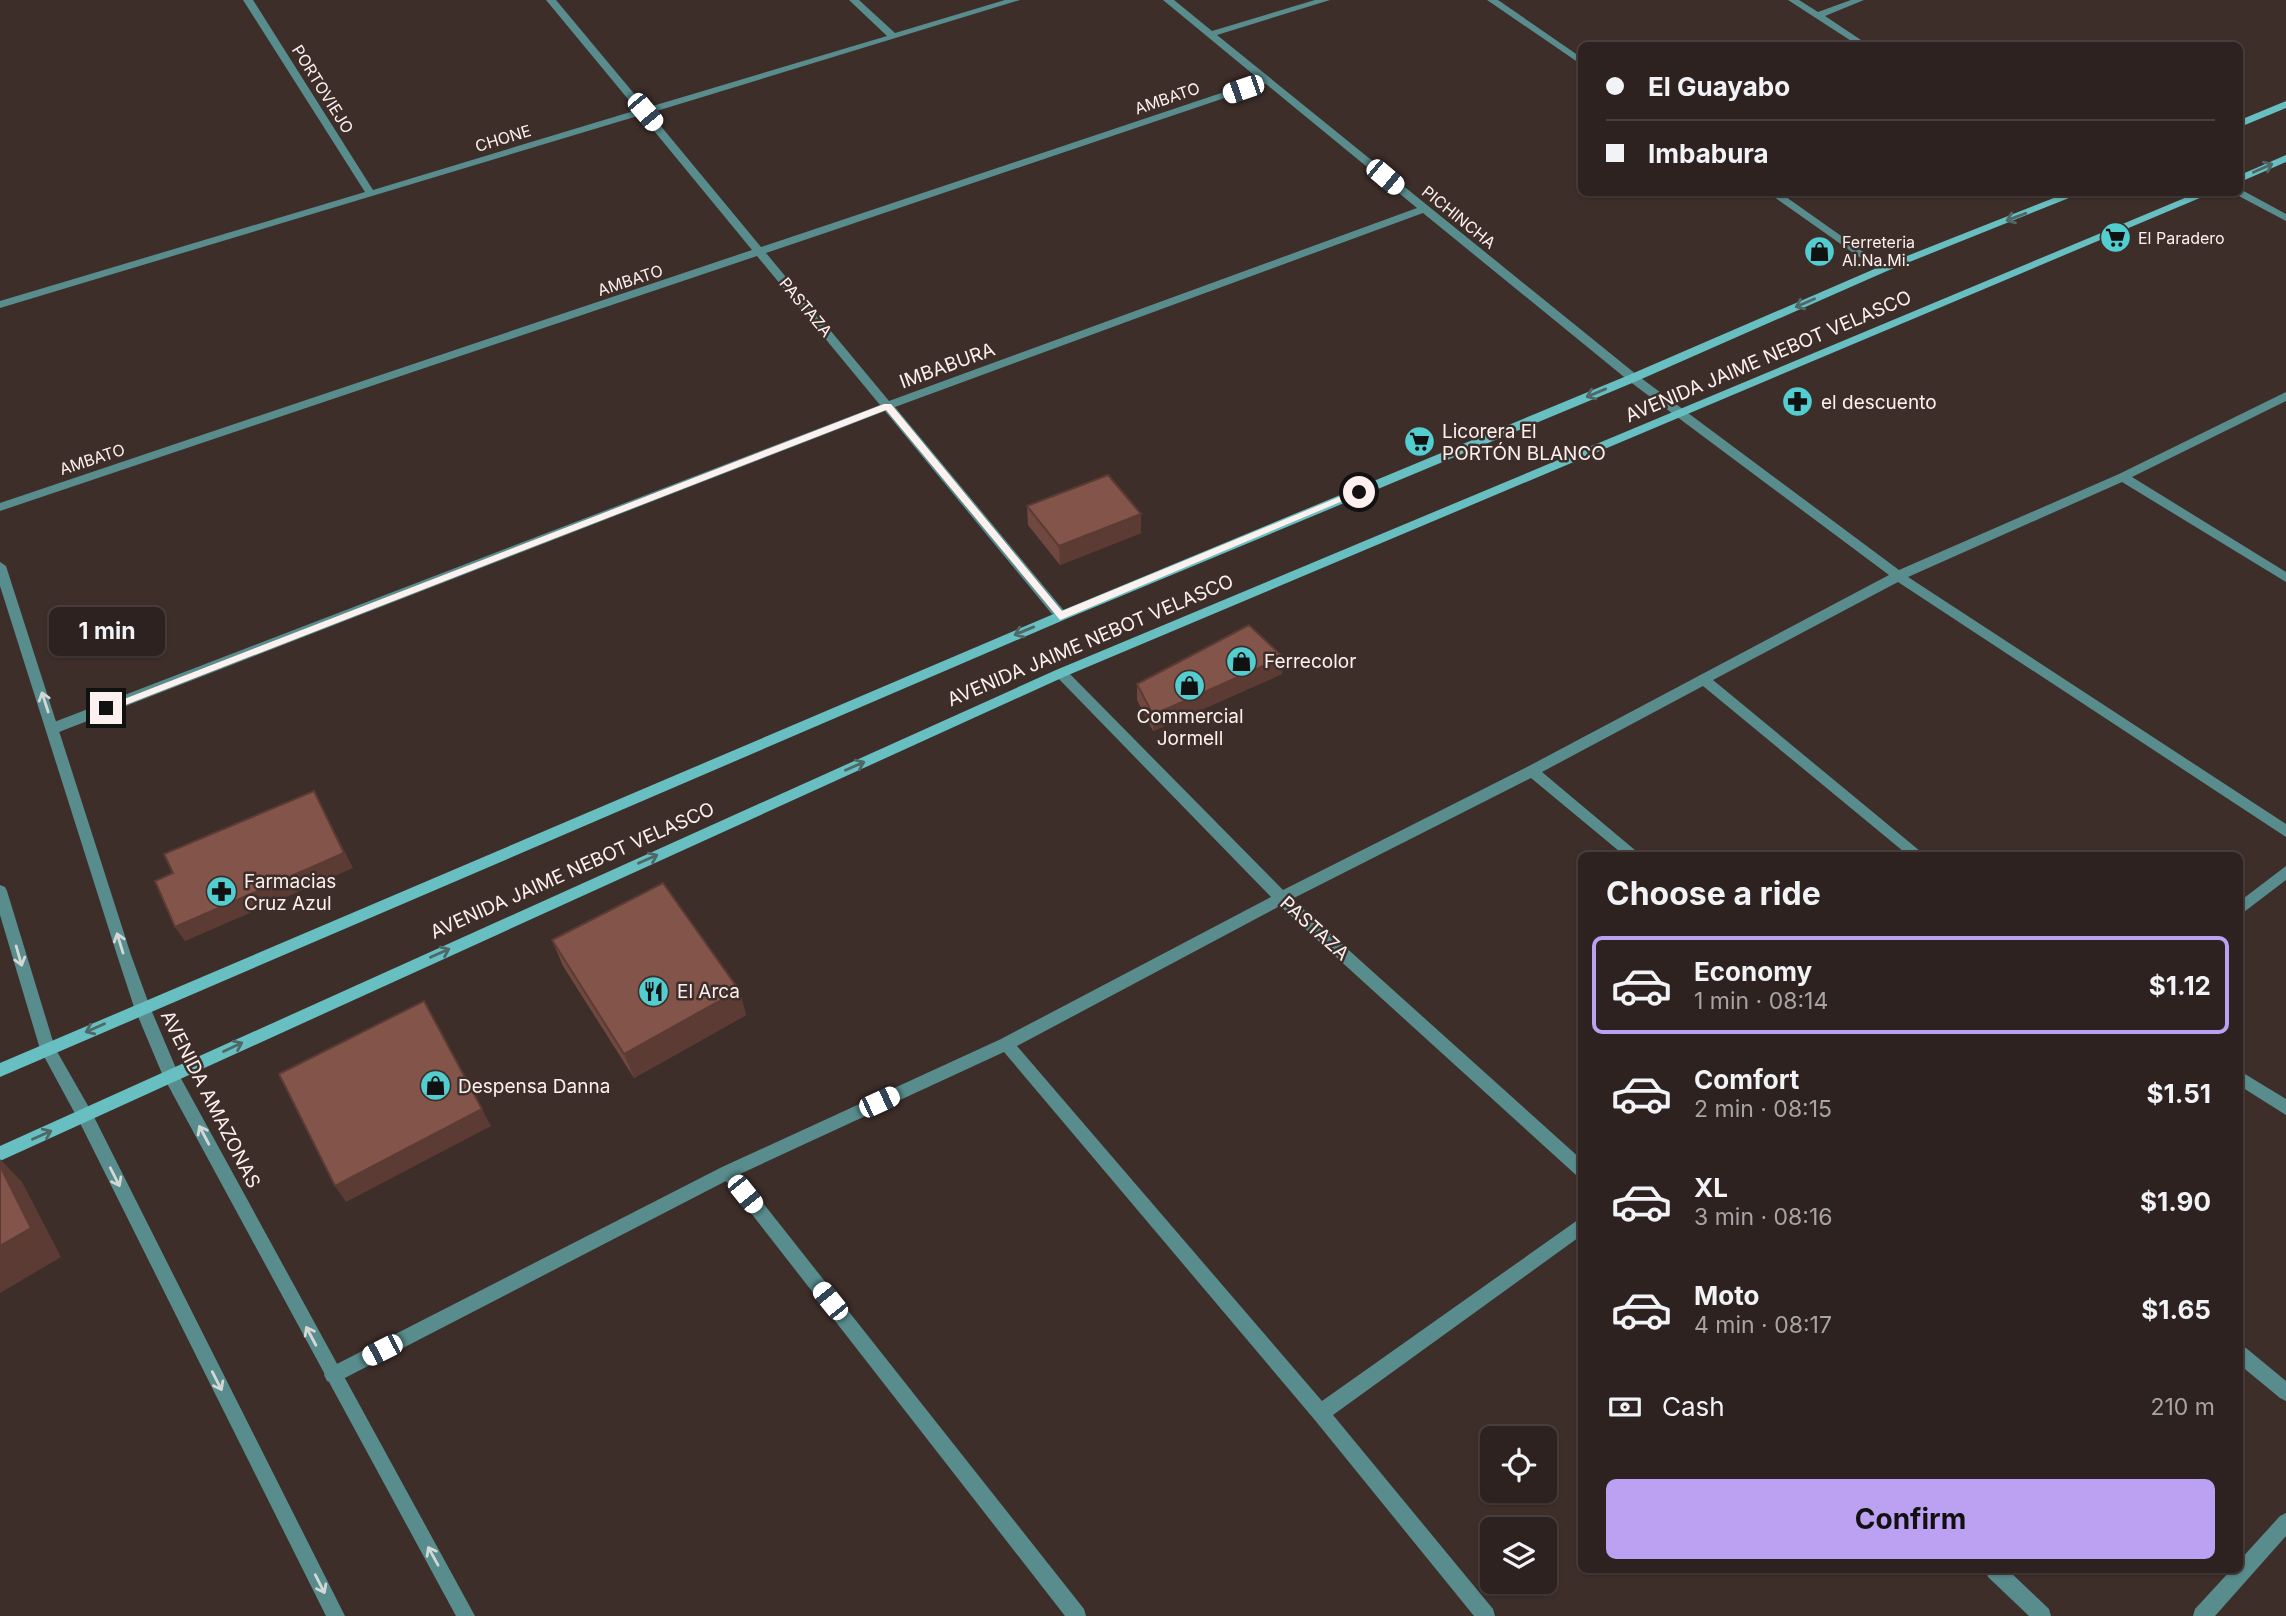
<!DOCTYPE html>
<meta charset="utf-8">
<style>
:root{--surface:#2e2220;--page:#3a2f2d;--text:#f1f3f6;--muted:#a7a4a5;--line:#493f3e;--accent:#bca0f2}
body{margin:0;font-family:Inter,sans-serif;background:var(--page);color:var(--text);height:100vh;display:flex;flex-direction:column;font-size:26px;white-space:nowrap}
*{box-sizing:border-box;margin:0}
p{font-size:23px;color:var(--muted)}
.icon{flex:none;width:38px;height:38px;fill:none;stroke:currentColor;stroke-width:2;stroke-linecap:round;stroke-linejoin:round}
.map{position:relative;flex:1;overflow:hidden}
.details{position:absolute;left:1578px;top:852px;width:665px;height:721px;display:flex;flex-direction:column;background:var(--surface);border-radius:10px;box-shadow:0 2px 5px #0004,0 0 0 2px var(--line)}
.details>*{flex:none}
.guide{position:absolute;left:1578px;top:42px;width:665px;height:154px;border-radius:10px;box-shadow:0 2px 5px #0004,0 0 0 2px var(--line);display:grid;align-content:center;height:154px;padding:0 28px;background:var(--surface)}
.controls{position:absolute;left:1480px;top:1426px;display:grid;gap:14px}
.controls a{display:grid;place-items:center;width:77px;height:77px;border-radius:10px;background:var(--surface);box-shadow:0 2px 5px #0004,0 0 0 2px var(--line);font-size:35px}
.end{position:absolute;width:32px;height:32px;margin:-16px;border:9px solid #fcf1ef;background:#111;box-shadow:0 0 0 4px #111}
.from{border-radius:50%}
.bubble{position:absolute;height:49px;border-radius:10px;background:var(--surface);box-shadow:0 2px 5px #0004,0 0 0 2px var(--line);font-size:23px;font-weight:700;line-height:49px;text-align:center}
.car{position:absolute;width:21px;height:42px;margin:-21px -10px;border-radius:9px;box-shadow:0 0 5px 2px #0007;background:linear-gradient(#fff 24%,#345 0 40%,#fff 0 76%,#345 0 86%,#fff 0)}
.guide b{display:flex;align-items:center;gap:24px;height:66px;font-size:26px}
.guide b+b{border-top:2px solid var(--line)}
.guide i{width:18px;height:18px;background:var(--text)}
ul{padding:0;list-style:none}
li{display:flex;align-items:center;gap:21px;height:98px;margin:0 14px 10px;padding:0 14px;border:4px solid transparent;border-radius:10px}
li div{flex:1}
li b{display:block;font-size:26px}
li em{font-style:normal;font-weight:700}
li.active{border-color:var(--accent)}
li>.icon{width:63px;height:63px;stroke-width:1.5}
h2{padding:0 28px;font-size:32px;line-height:84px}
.pay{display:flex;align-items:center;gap:18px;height:77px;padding:0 28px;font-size:26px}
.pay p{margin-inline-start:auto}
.button{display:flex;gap:14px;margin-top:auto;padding:14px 28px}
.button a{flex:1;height:80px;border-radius:10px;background:var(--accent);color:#111;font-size:28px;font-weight:700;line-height:80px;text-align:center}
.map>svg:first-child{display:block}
</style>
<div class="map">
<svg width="2286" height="1616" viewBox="0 0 2286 1616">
<rect width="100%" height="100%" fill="#3e2e2a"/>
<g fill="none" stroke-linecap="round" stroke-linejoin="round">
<!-- minor -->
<g fill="#588c8d" fill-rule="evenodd">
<path d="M243 0H253L373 190 637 110 546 0H556L646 108 887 36 849 0H859L895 33 1005 0H1020L650 113 761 247 1260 80 1163 0H1174L1212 31 1315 0H1330L1217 35 1637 375 1899 570 2119 474 2286 392V401L2132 477 2286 572V582L2122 482 1908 577 2286 824V837L1898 582 1713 680 1926 856H1909L1703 686 1542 772 1642 856H1625L1531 778 1292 899 1582 1160V1177L1576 1175 1280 906 1017 1046 1322 1401 1582 1217V1235L1333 1415 1493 1609 1495 1616H1474L1314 1419 1004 1052 740 1174 1084 1609 1086 1616H1065L726 1181 339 1381 333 1383 327 1381 324 1375 327 1369 722 1167 1001 1039 1271 897 1056 676 1054 673 1056 670H1066L1283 890 1527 767 1889 575 1629 381 1423 213 895 407 1066 613 1067 616 1066 619H1056L885 411 59 732H49L47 728 49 724 880 405 757 256 0 511V503L752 250 641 115 0 308V301L365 192ZM1266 84 1417 208 889 401 766 253Z"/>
<path d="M1487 0H1498L1582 58V65Z"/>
<path d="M1788 0H1799L1818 12 1851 0H1864L1825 16 1870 46H1859Z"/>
<path d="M2240 189 2286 214V221L2235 194 2234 192H2240Z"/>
<path d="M1767 192H1779L1888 269 1883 272 1879 271Z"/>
<path d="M2286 866V880L2240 915V901Z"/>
<path d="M2240 1071 2286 1099V1115L2240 1086Z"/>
<path d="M2240 1346 2246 1348 2286 1381V1401L2280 1398 2240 1365Z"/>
<path d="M2286 1513V1536L2215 1616H2193L2195 1609 2231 1570H2240V1560L2280 1516Z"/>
<path d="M1986 1570H2008L2049 1609 2051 1616H2029L1988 1577Z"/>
</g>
<!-- tertiary -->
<g fill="#588c8d" fill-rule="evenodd">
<path d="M0 562 6 566 131 955 150 1007 178 1073 475 1616H456L163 1076 134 1007 117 955 0 586Z"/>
<path d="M0 885 5 887 7 891 55 1048 91 1111 345 1616H326L79 1121 40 1049 0 915Z"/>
</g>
<!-- secondary -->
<g fill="#67bfc1" fill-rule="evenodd">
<path d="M2286 101V108L2240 127V120Z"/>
<path d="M2286 155V162L2240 182V175Z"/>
<path d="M2069 192H2084L1887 271 1637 381 1066 619 0 1077V1063L1056 613 1629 375 1879 267Z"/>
<path d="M2199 192H2214L1066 676 0 1161V1146L1056 670Z"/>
</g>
</g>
<!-- wall -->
<g fill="#714840">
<path d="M1027 506 1141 533 1060 565 1028 525Z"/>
<path d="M1283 657 1282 674 1153 731 1137 700V684Z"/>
<path d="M552 940 739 990 746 1015 634 1078 563 966Z"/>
</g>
<!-- shaded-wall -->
<g fill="#5c3b34">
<path d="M1141 514V533L1060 565 1059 546Z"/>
<path d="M1283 657 1282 674 1153 731V715Z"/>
<path d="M314 791 353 868 185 941 175 927Z"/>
<path d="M739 990 746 1015 634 1078 624 1054Z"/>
<path d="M424 1001 491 1126 346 1202 335 1186Z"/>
<path d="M0 1159 22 1182 61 1257 0 1293Z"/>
</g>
<!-- building -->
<g fill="#83544a" stroke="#5c3b34" stroke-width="2">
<path d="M1108 475 1141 514 1059 546 1027 506Z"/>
<path d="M1249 625 1283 657 1153 715 1137 684Z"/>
<path d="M314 791 344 853 175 927 155 881 173 873 164 854Z"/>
<path d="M663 883 739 990 624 1054 552 940Z"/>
<path d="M424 1001 482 1109 335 1186 279 1074Z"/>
<path d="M0 1166 31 1228 0 1246Z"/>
</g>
<!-- one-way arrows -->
<defs><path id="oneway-shaft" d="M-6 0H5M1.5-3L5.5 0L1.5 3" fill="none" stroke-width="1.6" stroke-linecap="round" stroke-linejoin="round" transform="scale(1.75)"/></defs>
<g stroke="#4e6866">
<use href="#oneway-shaft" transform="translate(2263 168) rotate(-24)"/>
<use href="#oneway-shaft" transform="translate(2016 217) rotate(159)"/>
<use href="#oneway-shaft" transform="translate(1805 303) rotate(156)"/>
<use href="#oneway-shaft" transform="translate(1596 393) rotate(157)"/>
<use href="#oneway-shaft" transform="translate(1024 631) rotate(157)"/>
<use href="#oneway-shaft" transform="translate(855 766) rotate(-24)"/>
<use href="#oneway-shaft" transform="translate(648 859) rotate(-24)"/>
<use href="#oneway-shaft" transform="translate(440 953) rotate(-24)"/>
<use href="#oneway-shaft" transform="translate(95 1028) rotate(156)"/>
<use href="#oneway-shaft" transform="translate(233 1047) rotate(-25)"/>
<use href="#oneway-shaft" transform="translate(42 1135) rotate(-24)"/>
</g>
<g stroke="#d3d8d6">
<use href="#oneway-shaft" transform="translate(45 702) rotate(-108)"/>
<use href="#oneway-shaft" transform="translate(120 943) rotate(-107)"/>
<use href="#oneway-shaft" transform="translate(19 956) rotate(74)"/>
<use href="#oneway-shaft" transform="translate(204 1135) rotate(-118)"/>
<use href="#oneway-shaft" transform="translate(115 1177) rotate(63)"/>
<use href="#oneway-shaft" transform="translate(311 1336) rotate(-118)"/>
<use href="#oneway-shaft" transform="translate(217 1381) rotate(63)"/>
<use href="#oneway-shaft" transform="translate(433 1556) rotate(-119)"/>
<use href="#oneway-shaft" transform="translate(320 1584) rotate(63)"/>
</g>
<!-- route -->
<path fill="#fcf1ef" d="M884 404H891L1062 611 1356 490 1364 492 1060 620 886 410 110 711 101 708Z"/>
<!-- icons -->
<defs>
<symbol id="supermarket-disc" viewBox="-11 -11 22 22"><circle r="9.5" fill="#52cdd0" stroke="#3e2e2a"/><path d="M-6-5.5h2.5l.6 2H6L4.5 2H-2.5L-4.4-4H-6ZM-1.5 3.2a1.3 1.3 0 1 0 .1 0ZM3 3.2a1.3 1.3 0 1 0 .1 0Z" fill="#111"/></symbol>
<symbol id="shop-disc" viewBox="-11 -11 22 22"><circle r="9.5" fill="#52cdd0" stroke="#3e2e2a"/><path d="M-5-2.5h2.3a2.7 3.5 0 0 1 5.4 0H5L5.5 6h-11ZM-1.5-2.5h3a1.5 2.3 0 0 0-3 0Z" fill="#111"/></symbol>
<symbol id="pharmacy-disc" viewBox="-11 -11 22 22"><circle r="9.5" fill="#52cdd0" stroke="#3e2e2a"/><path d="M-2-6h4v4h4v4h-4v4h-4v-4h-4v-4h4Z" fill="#111"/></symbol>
<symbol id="restaurant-disc" viewBox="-11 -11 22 22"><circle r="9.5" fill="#52cdd0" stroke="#3e2e2a"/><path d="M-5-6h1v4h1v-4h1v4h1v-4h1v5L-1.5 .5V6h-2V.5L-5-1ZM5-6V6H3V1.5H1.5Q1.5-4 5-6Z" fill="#111"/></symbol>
</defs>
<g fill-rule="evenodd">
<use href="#supermarket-disc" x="2098" y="220" width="35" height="35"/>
<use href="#shop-disc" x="1802" y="234" width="35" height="35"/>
<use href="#pharmacy-disc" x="1780" y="384" width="35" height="35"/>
<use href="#supermarket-disc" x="1402" y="424" width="35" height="35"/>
<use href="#shop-disc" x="1224" y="644" width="35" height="35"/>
<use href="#shop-disc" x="1172" y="668" width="35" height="35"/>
<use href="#pharmacy-disc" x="204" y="874" width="35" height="35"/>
<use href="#restaurant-disc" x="636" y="974" width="35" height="35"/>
<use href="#shop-disc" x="418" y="1068" width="35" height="35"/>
</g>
<g text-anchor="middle" stroke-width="5" stroke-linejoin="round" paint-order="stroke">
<!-- far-street labels -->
<g font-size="16" fill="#fcf1ef" stroke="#3e2e2a">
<text transform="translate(323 89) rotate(58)" y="6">PORTOVIEJO</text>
<text transform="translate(1167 98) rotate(-19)" y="6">AMBATO</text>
<text transform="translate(503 138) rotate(-17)" y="6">CHONE</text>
<text transform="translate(1459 217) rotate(39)" y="6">PICHINCHA</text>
<text transform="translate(630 280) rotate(-18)" y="6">AMBATO</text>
<text transform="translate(806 307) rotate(50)" y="6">PASTAZA</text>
<text transform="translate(92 459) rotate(-18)" y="6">AMBATO</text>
</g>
<!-- far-poi labels -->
<g font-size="16" fill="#fcf1ef" stroke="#3e2e2a" text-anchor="start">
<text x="2138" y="244">El Paradero</text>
<text x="1842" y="248">Ferreteria<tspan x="1842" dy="18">Al.Na.Mi.</tspan></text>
</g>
<!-- street labels -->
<g font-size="19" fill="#fcf1ef" stroke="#3e2e2a">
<text transform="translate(1768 356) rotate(-23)" y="7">AVENIDA JAIME NEBOT VELASCO</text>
<text transform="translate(947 365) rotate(-20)" y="7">IMBABURA</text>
<text transform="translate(1090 640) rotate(-23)" y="7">AVENIDA JAIME NEBOT VELASCO</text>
<text transform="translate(572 870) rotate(-24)" y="7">AVENIDA JAIME NEBOT VELASCO</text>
<text transform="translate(1315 928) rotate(42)" y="7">PASTAZA</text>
<text transform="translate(211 1099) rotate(63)" y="7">AVENIDA AMAZONAS</text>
</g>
<!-- poi labels -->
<g font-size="19" fill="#fcf1ef" stroke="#3e2e2a" text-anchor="start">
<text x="1821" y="409">el descuento</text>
<text x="1442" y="438">Licorera El<tspan x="1442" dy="22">PORTÓN BLANCO</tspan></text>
<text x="1264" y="668">Ferrecolor</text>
<text x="1190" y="723" text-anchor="middle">Commercial<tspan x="1190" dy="22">Jormell</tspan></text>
<text x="244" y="888">Farmacias<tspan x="244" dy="22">Cruz Azul</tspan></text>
<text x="677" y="998">El Arca</text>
<text x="458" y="1093">Despensa Danna</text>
</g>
</g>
</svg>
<div class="controls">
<a><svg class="icon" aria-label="locate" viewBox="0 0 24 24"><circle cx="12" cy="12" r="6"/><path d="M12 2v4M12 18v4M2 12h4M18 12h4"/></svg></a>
<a><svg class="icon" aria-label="layers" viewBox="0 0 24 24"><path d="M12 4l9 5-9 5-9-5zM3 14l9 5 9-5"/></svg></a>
</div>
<i class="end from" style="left:1359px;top:492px"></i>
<i class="end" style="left:106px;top:708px"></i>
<div class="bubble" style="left:49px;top:607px;width:116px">1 min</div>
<i class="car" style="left:1243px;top:89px;rotate:251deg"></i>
<i class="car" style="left:645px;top:112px;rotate:140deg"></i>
<i class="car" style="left:1385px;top:177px;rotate:130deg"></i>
<i class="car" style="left:879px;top:1102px;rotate:65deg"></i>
<i class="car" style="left:745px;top:1194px;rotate:141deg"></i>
<i class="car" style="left:830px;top:1301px;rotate:321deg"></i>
<i class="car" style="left:382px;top:1350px;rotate:243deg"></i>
<div class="guide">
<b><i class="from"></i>El Guayabo</b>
<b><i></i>Imbabura</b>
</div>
<section class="details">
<h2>Choose a ride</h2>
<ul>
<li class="active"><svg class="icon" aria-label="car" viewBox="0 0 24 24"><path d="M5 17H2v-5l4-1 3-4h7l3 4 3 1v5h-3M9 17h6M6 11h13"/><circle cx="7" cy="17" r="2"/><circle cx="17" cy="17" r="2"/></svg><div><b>Economy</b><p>1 min · 08:14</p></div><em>$1.12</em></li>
<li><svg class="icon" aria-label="car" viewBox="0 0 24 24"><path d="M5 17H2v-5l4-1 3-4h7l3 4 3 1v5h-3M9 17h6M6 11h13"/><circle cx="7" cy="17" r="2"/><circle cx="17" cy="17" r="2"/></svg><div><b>Comfort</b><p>2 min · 08:15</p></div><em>$1.51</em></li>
<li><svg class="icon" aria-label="car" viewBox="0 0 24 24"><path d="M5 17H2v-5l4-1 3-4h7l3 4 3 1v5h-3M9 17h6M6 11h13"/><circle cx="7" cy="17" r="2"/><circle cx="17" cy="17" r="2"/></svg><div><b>XL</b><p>3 min · 08:16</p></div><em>$1.90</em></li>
<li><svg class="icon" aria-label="car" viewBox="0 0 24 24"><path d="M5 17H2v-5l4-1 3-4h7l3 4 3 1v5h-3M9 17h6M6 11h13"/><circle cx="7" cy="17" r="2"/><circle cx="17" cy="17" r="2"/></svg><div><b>Moto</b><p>4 min · 08:17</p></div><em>$1.65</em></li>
</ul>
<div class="pay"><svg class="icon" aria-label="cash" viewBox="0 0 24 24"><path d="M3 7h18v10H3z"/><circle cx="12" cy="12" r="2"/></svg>Cash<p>210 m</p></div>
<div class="button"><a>Confirm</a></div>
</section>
</div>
